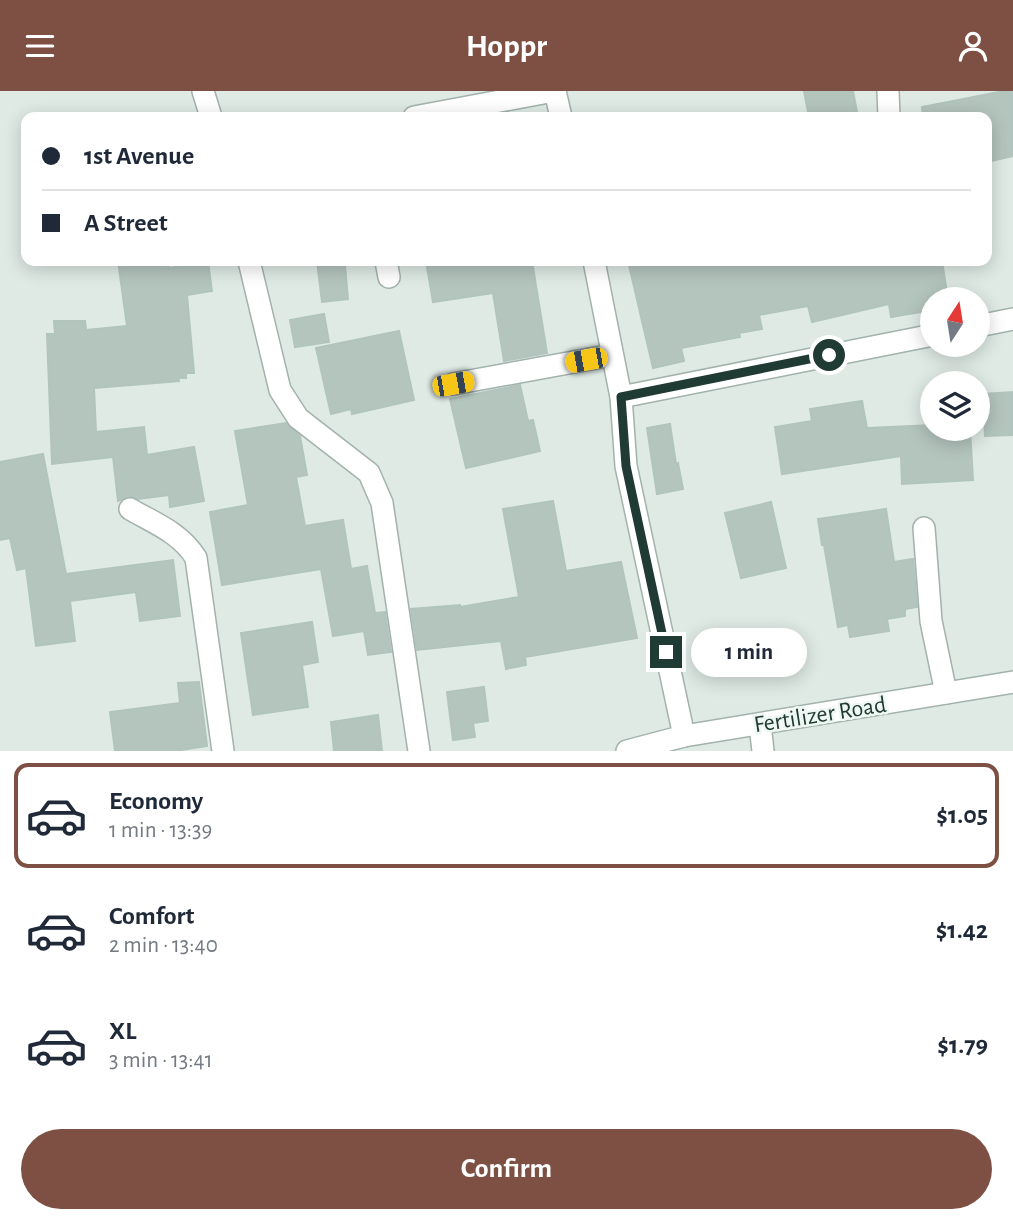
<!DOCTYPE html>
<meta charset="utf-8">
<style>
:root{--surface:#fff;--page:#f2f2f3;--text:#1f2937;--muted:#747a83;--line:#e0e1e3;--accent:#7e5044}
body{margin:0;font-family:"Alegreya Sans",sans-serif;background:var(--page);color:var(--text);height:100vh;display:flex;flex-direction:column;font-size:26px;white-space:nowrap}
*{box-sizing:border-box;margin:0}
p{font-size:23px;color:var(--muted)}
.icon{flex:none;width:38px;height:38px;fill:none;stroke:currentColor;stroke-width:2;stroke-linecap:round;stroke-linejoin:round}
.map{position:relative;height:660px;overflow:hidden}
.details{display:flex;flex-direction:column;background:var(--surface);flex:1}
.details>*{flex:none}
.guide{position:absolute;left:21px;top:21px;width:971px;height:154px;border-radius:14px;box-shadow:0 4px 18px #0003;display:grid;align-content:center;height:154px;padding:0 21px;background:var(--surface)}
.needle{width:46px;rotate:12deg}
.tools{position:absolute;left:920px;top:196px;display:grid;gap:14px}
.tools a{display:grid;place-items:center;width:70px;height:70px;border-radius:50%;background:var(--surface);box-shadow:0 4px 18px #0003;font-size:35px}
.end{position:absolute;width:32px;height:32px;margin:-16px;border:9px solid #203a34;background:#fff;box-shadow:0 0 0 4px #fff}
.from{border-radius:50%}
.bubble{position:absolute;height:49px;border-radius:24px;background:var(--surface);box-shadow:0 4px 18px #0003;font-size:23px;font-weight:700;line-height:49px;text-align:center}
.car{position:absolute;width:21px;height:42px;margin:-21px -10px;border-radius:9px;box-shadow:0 0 5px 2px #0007;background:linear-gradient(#f5c518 24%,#345 0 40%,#f5c518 0 76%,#345 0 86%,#f5c518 0)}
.guide b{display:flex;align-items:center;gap:24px;height:66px;font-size:26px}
.guide b+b{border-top:2px solid var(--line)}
.guide i{width:18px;height:18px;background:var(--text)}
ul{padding:12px 0 0;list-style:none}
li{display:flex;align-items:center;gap:21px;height:105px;margin:0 14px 10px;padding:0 7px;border:4px solid transparent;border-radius:14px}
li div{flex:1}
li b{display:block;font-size:26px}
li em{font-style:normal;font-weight:700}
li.on{border-color:var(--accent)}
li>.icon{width:63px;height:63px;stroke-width:1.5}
.action{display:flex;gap:14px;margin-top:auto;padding:14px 21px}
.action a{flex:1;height:80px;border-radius:42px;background:var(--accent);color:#fff;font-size:28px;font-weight:700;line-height:80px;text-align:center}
header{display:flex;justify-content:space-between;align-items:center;height:91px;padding:0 21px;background:var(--accent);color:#fff;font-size:32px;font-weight:700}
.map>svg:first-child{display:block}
</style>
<header><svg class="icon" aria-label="menu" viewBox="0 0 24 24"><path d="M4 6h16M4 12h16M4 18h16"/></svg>Hoppr<svg class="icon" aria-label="person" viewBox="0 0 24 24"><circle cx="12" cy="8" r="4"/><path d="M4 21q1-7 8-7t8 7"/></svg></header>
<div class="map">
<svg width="1013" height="660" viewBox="0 0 1013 660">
<rect width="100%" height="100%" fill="#dfeae5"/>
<!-- building -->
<g fill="#b4c5be" stroke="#b1c4bd" stroke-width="2">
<path d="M804 0H853L857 21 830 26H809Z"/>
<path d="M1004 0H1013V65L987 71V26H923L922 16Z"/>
<path d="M118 170H168L169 177 208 171 212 200 187 204 194 282H186V287H178L179 290 94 297 96 341 144 336 147 364 194 356 204 410 170 416 169 404 138 408 129 405 118 410 113 366 52 373 47 243H55L54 230H85L86 239 127 235Z"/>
<path d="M317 170H341L342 175H345L348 208 322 211Z"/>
<path d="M426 170H532L547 262 504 270 493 202 433 211Z"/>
<path d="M628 170H942L948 208H933V219L891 226 889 213 812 231 808 215 759 224 762 238 739 242 740 246 681 257 684 270 653 277Z"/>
<path d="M324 223 329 251 295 256 290 229Z"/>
<path d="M399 240 414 309 352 323 351 318 331 323 316 257Z"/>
<path d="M520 294 528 330 533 329 540 360 466 377 450 308Z"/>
<path d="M1013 301V344L985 345 983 303Z"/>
<path d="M862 310 867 337 933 334V338H970L973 389 902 393 901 365 782 383 775 336 812 330 810 318Z"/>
<path d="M286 332 300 345 307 384 296 386 305 435 343 429 351 478 367 475 375 522 385 521 391 561 368 564 364 540 333 545 321 478 222 494 210 421 248 414 235 340Z"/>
<path d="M670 333 676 373 678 372 683 398 657 403 647 337Z"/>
<path d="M43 363 66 483 173 469 180 525 140 530 136 501 70 510 75 550 36 555 26 477 17 479 10 447 0 449V371Z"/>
<path d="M553 410 566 480 621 471 637 547 525 566 526 574 506 578 501 550 417 559 411 518 460 514V516L519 506 503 418Z"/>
<path d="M771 411 786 477 741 487 725 422Z"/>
<path d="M886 418 894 471 913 468 917 516 905 518V525L887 528 889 540 850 546 848 534 838 536 824 454H822L818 428Z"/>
<path d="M312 531 318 571 302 574 308 616 253 624 241 542Z"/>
<path d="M199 591 207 655 175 660H115L110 621 180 612 178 592Z"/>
<path d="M484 596 488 630 473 632 475 646 453 649 447 601Z"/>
<path d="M378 624 382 660H334L331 631Z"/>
</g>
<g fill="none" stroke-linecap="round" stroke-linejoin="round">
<defs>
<g id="minor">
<path d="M203 0 211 26"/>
<path d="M555 0 561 26"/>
<path d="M888 0 889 26"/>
<path d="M414 26 554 0"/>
<path d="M249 170 280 299 298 327 369 382 382 412 419 660"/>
<path d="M386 170 389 186"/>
<path d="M594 170 621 306 626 375 684 645"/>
<path d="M978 235 1013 228"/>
<path d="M453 293 612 264"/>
<path d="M621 306 933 244"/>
<path d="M130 418C154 432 181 442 196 467L223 660"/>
<path d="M924 437 931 530 946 602"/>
<path d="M760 634 763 660"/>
<path d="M627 660 684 645 1013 591"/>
</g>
</defs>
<!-- minor casing -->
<use href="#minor" stroke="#a2b2ac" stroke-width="24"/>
<!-- minor -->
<use href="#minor" stroke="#fff" stroke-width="21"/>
</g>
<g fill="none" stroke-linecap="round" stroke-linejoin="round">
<!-- route -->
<path stroke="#203a34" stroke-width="9" d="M666 561 626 375 621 306 829 264"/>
</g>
<g text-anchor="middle" stroke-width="5" stroke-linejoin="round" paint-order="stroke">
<!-- street labels -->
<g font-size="24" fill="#203a34" stroke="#eff7f3">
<text transform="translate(820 623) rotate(-9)" y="8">Fertilizer Road</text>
</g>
</g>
</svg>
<div class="tools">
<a><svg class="needle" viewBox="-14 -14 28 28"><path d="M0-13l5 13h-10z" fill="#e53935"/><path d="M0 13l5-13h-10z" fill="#747a83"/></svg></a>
<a><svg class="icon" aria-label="layers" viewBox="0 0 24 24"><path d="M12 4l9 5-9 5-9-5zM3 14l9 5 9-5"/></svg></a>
</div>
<i class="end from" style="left:829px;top:264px"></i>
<i class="end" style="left:666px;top:561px"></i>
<div class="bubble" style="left:691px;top:537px;width:116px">1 min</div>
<i class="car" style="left:586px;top:269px;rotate:260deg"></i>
<i class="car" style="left:453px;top:293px;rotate:80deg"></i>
<div class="guide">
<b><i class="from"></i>1st Avenue</b>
<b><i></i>A Street</b>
</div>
</div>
<section class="details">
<ul>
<li class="on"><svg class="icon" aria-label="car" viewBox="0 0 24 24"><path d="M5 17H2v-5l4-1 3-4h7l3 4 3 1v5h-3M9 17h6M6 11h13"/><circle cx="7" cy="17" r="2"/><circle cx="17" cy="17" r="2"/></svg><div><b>Economy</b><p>1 min · 13:39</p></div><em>$1.05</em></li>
<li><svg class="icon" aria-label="car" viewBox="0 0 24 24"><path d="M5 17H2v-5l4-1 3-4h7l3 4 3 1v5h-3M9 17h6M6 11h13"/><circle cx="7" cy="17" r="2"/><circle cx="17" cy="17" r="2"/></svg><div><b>Comfort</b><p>2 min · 13:40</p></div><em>$1.42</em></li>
<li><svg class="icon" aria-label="car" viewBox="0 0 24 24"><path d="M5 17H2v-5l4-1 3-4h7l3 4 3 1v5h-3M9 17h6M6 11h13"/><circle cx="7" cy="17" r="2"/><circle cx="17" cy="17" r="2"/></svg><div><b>XL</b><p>3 min · 13:41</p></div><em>$1.79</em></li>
</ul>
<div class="action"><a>Confirm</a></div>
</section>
